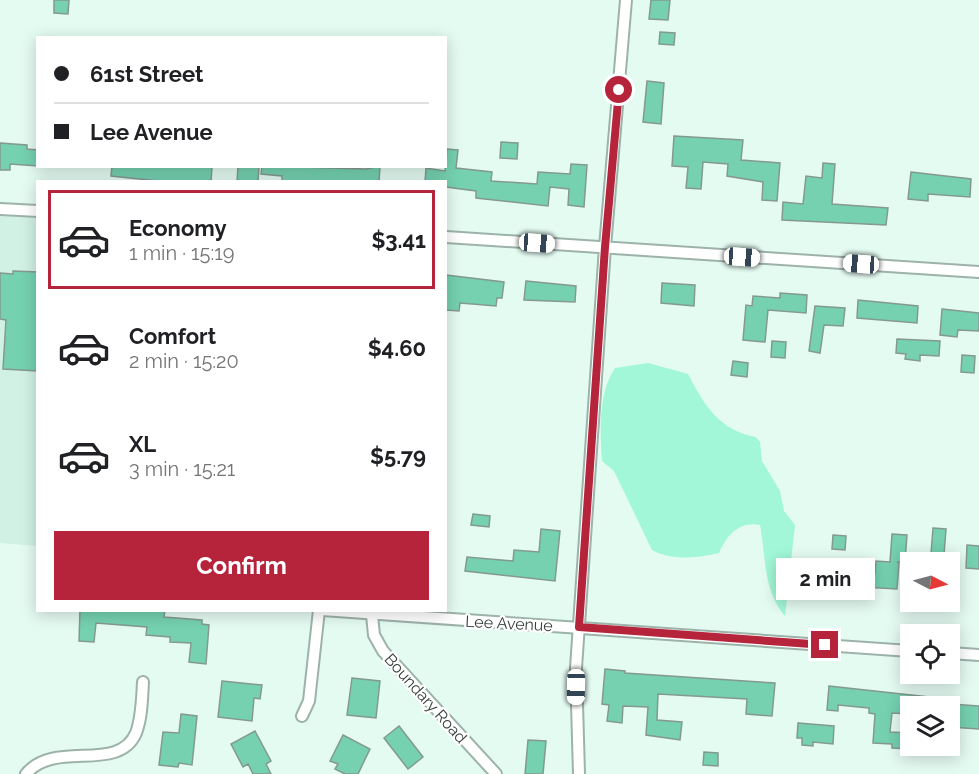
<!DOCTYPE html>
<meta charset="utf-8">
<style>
:root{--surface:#fff;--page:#f2f2f2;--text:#202124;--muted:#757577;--line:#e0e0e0;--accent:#b6243c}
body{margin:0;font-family:Raleway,sans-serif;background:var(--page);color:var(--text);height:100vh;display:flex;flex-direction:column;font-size:22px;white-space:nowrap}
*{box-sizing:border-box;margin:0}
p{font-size:20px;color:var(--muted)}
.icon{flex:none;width:33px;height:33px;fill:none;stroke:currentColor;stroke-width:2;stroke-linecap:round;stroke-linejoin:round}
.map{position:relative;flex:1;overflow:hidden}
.sheet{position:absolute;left:36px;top:180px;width:411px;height:432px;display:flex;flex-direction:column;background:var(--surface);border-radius:0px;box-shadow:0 3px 15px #0003}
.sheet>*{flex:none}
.banner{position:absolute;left:36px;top:36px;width:411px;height:132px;border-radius:0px;box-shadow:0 3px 15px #0003;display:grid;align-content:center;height:132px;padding:0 18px;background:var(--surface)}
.needle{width:39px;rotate:96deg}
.buttons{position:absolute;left:900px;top:552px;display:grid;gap:12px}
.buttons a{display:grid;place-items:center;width:60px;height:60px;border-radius:0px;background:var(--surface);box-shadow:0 3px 15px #0003;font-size:30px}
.end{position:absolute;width:27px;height:27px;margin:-14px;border:8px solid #b6243c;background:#fff;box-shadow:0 0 0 3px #fff}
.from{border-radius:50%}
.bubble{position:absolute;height:42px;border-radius:0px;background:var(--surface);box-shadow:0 3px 15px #0003;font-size:20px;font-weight:700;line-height:42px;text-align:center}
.car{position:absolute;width:18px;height:36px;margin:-18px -9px;border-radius:8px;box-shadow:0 0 4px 2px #0007;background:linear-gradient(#fff 24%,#345 0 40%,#fff 0 76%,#345 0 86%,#fff 0)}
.banner b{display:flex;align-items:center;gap:21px;height:57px;font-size:22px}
.banner b+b{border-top:2px solid var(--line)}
.banner i{width:15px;height:15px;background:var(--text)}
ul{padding:10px 0 0;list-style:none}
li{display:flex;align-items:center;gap:18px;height:99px;margin:0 12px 9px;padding:0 6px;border:3px solid transparent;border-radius:0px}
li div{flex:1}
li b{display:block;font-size:22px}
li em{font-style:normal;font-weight:700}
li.current{border-color:var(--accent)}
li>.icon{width:54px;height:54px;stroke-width:1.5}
.cta{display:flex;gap:12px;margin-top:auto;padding:12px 18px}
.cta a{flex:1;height:69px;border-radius:0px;background:var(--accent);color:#fff;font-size:24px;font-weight:700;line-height:69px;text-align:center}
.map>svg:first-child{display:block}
</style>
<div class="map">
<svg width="979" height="774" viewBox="0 0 979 774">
<rect width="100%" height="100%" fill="#e4fbf2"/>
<!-- built -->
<path fill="#d1f1e4" d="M0 216 37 218V546L0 543Z"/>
<!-- green -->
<path fill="#a1f7d7" d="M648 363 688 374C704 405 720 431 756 437L760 442 762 461 780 491 784 511 795 525 785 616C763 591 766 556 760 525 739 521 727 535 719 553 697 558 672 561 652 550L614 471 602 461C600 432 598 392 615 368Z"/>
<!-- building -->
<g fill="#75d1b0" stroke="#849991" stroke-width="1.5">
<path d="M54 0H69L68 14 54 13Z"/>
<path d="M651 0H670L668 20 649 19Z"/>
<path d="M660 32 675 33 674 45 659 44Z"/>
<path d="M647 81 664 83 661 124 643 122Z"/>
<path d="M674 136 743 140 741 160 780 163 777 201 762 200 763 182 727 176 728 164 703 162 701 189 686 188 688 167 672 166Z"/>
<path d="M501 142 518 143 517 159 500 158Z"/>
<path d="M0 143 27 145V149L38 150V166L10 164V170H0Z"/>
<path d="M447 149 458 150 456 168 492 172 491 181 537 184 538 172 570 174 571 164 587 165 584 207 568 205 569 189 550 187 548 206 476 198V191L446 187V182H425L426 168 445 171Z"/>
<path d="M823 163 835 164 832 204 888 208 886 225 782 220 783 202 803 204 806 176 822 178Z"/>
<path d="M112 166H212L211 182H168L111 176Z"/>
<path d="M238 166H259L258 182H237Z"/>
<path d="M262 166 366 169 380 166 379 182H282V176L261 174Z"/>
<path d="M911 172 971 179 970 197 928 194V201L908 199Z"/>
<path d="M13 271 38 272V371L3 369 6 320 0 319V273L13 274Z"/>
<path d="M446 275 504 282 502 298H497L496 306 460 303 459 311 446 310Z"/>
<path d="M526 281 576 286 575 302 524 300Z"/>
<path d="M662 283 695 285 694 306 661 303Z"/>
<path d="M780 293 807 295 806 313 768 310 765 342 743 340 746 305 752 306 753 296 780 298Z"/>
<path d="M858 300 918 306 917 323 857 318Z"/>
<path d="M815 306 845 308 843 326 824 325 820 353 809 351Z"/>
<path d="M942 309 979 313V331L958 330 957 337 940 335Z"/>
<path d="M897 339 940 341 939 356 920 355V361L905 359 906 354 896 353Z"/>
<path d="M772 341 786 342 785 358 771 357Z"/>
<path d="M962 355 975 356 974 373 961 372Z"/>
<path d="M733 361 748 363 747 377 731 375Z"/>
<path d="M473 514 490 516 489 527 471 525Z"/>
<path d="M933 528 946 529 944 555 931 554Z"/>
<path d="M541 529 560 531 555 581 465 571 467 557 513 561 514 550 539 552Z"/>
<path d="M892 534 907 535 905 562H897L899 563 897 589 863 587V591L837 589 839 564 855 565 854 572 875 574 876 561 890 562Z"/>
<path d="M833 535 846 536 845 550 832 549Z"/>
<path d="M967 545 979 546V569L966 568Z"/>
<path d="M80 610H165L164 617 202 620V624L209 625 206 664 189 662 191 643 170 642V637L146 635 147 627 96 623 94 642 79 641Z"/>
<path d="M605 669 625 671V673L775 683 772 716 746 714 747 699 658 694 657 720 682 722 680 740 646 735 648 707 623 706 622 723 607 721 609 705 602 704Z"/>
<path d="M352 678 380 681 376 718 347 715Z"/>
<path d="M222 681 262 685 260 699 254 698 252 721 218 717Z"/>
<path d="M829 686 929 697V706H910V714L892 713 890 732 910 733 909 749 892 748V744L873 743 875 714 869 713V708L838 705V711L827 710Z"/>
<path d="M950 704 979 706V729L950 727Z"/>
<path d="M181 714 197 716 192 765 179 763 178 767 159 765 163 732 179 733Z"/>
<path d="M798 723 834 726 833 744 813 742V746L802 745V738H797Z"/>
<path d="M399 726 423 757 408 769 384 738Z"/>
<path d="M255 731 271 761 266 764 271 774H253L248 764 243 767 231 744Z"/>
<path d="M343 735 370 749 358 774H345L335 769 338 764 330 761Z"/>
<path d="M528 740 546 741 543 774H525Z"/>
<path d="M704 752 718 753V766L703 765Z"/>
</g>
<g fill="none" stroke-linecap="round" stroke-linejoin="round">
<defs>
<g id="street">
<path d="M0 209 38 211"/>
<path d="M446 237 979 272"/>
<path d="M322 610 910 651"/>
<path d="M372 615 374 635 383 651 496 774"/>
<path d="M950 653 979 655"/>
<path d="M302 716 309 701 319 610"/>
<path d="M26 774C55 739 118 774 136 733 142 717 142 698 143 682"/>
<path d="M579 774 576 668 605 247 626 0"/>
</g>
</defs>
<!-- street casing -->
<use href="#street" stroke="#9db3aa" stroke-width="14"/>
<!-- street -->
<use href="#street" stroke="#fff" stroke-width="10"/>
</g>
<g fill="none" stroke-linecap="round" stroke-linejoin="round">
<!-- route -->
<path stroke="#b6243c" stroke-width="8" d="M619 90 605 247 579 627 825 645"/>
</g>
<g text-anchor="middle" stroke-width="4.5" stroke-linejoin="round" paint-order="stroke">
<!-- street labels -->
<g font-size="16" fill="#353e3a" stroke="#fff">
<text transform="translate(509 623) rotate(3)" y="6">Lee Avenue</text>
<text transform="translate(426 698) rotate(48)" y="6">Boundary Road</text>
</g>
</g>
</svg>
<div class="buttons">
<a><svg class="needle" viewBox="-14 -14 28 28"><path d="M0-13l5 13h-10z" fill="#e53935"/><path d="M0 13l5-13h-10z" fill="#757577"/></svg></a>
<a><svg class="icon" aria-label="locate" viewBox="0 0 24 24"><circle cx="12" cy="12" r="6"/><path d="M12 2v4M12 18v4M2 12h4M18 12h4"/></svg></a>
<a><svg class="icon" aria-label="layers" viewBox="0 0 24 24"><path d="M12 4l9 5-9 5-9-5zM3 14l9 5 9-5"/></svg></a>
</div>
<i class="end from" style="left:619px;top:90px"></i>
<i class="end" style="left:825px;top:645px"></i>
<div class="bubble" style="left:776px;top:558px;width:99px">2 min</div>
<i class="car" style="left:537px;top:243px;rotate:94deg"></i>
<i class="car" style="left:742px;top:257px;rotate:94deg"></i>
<i class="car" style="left:861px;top:264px;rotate:274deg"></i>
<i class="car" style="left:576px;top:687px;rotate:181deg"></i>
<div class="banner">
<b><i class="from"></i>61st Street</b>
<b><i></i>Lee Avenue</b>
</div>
<section class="sheet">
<ul>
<li class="current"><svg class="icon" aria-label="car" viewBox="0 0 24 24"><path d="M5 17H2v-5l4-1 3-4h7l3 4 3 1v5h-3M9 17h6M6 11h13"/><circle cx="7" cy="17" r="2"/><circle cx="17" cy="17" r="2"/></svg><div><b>Economy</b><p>1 min · 15:19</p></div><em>$3.41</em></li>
<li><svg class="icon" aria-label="car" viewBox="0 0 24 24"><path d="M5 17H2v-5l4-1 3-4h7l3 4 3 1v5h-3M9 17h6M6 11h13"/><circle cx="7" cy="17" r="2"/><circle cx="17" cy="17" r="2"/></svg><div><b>Comfort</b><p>2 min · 15:20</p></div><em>$4.60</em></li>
<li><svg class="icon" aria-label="car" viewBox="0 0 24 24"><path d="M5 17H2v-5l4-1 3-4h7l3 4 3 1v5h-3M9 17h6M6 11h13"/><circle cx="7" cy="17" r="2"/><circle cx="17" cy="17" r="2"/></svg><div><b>XL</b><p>3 min · 15:21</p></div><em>$5.79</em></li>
</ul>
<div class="cta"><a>Confirm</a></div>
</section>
</div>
